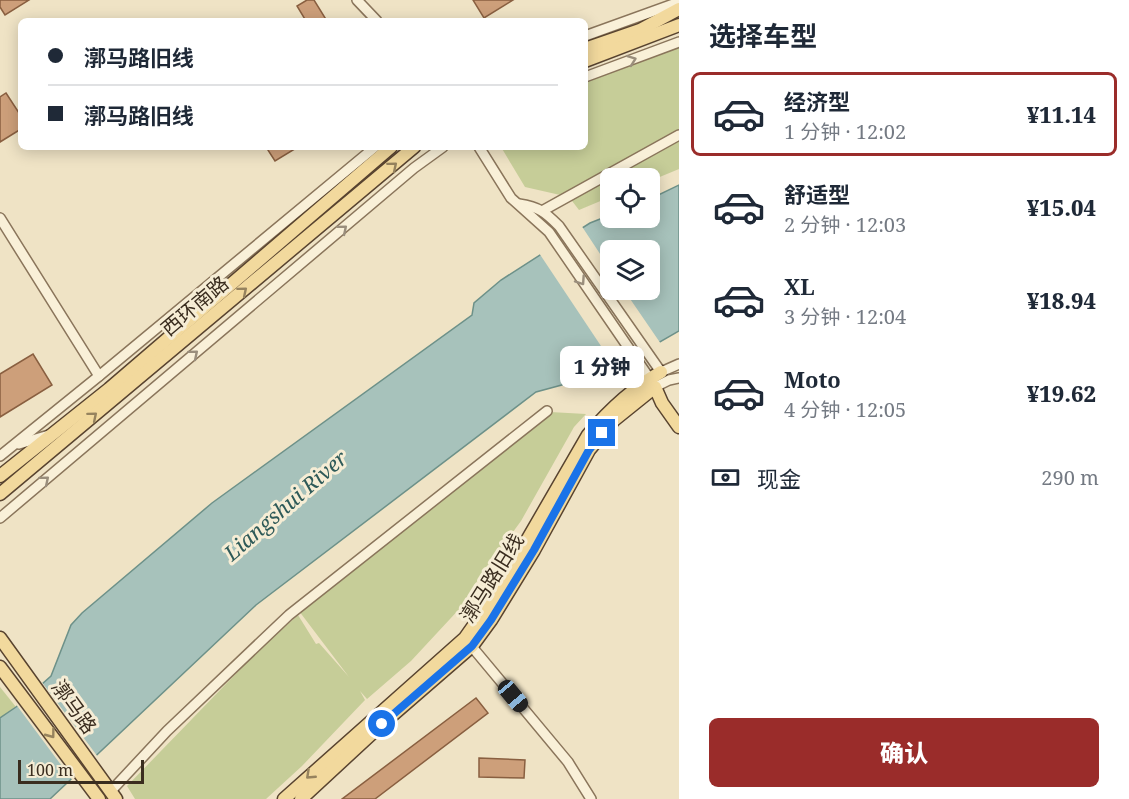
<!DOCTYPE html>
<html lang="zh">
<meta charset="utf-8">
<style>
:root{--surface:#fff;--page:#f2f2f3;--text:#1f2937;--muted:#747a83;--line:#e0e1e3;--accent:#9a2c2a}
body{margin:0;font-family:"Noto Serif","Noto Sans SC",serif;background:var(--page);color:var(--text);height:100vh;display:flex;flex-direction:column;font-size:22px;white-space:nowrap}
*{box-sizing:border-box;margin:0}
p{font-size:20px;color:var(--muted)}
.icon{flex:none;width:33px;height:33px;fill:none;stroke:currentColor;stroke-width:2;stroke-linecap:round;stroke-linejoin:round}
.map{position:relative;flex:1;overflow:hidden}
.panel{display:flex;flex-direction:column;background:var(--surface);width:450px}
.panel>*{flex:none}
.banner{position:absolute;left:18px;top:18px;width:570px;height:132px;border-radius:9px;box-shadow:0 3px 15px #0003;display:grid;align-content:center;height:132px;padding:0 30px;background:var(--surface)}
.fabs{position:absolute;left:600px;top:168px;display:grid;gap:12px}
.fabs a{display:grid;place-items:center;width:60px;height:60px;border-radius:9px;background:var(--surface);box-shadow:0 3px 15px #0003;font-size:30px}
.scale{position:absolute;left:18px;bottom:15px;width:126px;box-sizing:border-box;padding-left:6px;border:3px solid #3a2d1f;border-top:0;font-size:16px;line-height:21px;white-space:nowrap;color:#3a2d1f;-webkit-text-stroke:4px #f6edd5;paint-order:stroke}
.end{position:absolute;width:27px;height:27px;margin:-14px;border:8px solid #1a73e8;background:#fff;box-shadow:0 0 0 3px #fff}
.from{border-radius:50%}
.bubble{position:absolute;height:42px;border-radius:9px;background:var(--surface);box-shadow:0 3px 15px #0003;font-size:20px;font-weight:800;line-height:42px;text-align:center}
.car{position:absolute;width:18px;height:36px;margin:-18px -9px;border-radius:8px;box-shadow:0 0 4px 2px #0007;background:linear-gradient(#222 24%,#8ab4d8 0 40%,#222 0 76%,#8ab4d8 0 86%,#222 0)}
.banner b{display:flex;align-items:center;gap:21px;height:57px;font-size:22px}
.banner b+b{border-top:2px solid var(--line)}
.banner i{width:15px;height:15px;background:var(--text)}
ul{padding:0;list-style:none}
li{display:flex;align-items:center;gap:18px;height:84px;margin:0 12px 9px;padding:0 18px;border:3px solid transparent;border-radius:9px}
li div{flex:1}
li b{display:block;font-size:22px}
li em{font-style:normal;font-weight:800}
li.on{border-color:var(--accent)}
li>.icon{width:54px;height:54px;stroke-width:1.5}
h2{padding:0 30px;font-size:27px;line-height:72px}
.pay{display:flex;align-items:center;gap:15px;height:66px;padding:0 30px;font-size:22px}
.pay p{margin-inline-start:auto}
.cta{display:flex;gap:12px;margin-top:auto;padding:12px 30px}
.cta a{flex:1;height:69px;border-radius:9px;background:var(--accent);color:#fff;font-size:24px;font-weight:800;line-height:69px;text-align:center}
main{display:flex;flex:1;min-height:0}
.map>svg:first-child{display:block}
</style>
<main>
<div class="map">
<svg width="679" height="799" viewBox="0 0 679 799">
<rect width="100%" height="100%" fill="#efe3c5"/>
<!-- green -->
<g fill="#c6cd98">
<path d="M679 45V169L650 181V178H610V197L579 210 569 197 525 187 501 147H585V77Z"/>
<path d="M550 412 586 414 574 427 521 521 479 578 463 605 411 661 367 699 360 691 365 700 302 766 266 799H135L127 786 260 649 298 615 316 644 319 643 349 677 299 611Z"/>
<path d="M0 687 16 707 0 718Z"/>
</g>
<!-- water -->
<path fill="#a7c2bb" stroke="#6d9189" stroke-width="1.5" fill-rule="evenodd" d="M679 185V331L606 373 536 392 256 605 50 799H0V718L16 707 51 676 71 625 82 613 212 503 472 315 474 303 501 280 590 223 610 215V218H650V199ZM610 250H650V290H610Z"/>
<!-- pier -->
<g fill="#efe3c5">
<path d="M581 225 610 269V290H624L661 344 617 370 539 253Z"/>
<path d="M41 681 98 757 73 781 15 703Z"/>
</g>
<!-- building -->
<g fill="#cd9f7a" stroke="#895f40" stroke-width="1.5">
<path d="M0 0H29L5 15 0 7Z"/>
<path d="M307 0H314L327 21H306L297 6Z"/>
<path d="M473 0H513L484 18Z"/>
<path d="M6 93 21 116V129L0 142V97Z"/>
<path d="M266 147H298L275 161Z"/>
<path d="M33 354 52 385 0 417V374Z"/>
<path d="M476 698 488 713 375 799H342Z"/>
<path d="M479 758 525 760 524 778 479 777Z"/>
</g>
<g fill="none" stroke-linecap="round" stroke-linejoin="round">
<defs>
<g id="minor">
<path d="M357 0 377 21"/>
<path d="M585 36 679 2"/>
<path d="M585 77 679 42"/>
<path d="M479 147 511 198 549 232 652 382"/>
<path d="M519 204C539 207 545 212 559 226L661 372"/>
<path d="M542 211 679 135"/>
<path d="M0 218 99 376"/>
<path d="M661 372 679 364"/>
<path d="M655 387 669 380 679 378"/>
<path d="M19 444 49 435"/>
<path d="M0 456 99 376 375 147"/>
<path d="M0 518 414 168 443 147"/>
<path d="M468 642 568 762 591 799"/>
<path d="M111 791 167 731 289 615 547 411"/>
</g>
<g id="major">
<path d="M585 49 640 30 679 9"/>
<path d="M585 61 679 25"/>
<path d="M0 476 109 389 391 147"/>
<path d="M0 494 414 147"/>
<path d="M0 638 116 799"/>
<path d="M0 667 99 799"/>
<path d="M284 799 465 638 496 594 588 435C609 410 633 388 661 372"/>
<path d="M301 799 382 724 472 646 491 620 534 550 589 450 614 420 655 387 662 403 679 427"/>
</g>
</defs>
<!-- minor casing -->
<use href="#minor" stroke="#8a755b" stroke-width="12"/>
<!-- major casing -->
<use href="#major" stroke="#58432f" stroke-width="15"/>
<!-- minor -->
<use href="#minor" stroke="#f9f0d8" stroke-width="9"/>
<!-- major -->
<use href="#major" stroke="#f2d99d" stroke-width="12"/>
</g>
<!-- one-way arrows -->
<defs><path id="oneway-chevron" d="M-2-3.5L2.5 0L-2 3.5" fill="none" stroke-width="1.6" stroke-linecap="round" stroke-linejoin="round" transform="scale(1.5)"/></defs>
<g stroke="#9a8e7c">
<use href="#oneway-chevron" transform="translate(632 60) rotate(-20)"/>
<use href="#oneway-chevron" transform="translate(343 229) rotate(-40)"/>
<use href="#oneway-chevron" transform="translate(581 281) rotate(56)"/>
<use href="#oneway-chevron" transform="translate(194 354) rotate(-40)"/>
<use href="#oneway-chevron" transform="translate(45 480) rotate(-40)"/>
</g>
<g stroke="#96835e">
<use href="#oneway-chevron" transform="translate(393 166) rotate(-40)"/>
<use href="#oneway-chevron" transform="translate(243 291) rotate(-40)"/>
<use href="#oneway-chevron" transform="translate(93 416) rotate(-40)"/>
<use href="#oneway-chevron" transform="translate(51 734) rotate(53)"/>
<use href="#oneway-chevron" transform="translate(310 775) rotate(137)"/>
</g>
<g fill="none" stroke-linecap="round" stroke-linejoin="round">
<!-- route -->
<path stroke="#1a73e8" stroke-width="8" d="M382 724 472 646 491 620 534 550 589 450 602 433"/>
</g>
<g text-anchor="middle" stroke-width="6" stroke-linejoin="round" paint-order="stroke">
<!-- street labels -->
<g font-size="20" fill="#3a2d1f" stroke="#f6edd5">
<text transform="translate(195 306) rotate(-40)" y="7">西环南路</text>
<text transform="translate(492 578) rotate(-58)" y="7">漷马路旧线</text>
<text transform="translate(74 707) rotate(54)" y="7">漷马路</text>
</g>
<!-- water labels -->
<g font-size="21" font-style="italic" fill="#2e5a58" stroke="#f6edd5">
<text transform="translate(286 506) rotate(-41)" y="7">Liangshui River</text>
</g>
</g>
</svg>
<div class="fabs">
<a><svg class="icon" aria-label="locate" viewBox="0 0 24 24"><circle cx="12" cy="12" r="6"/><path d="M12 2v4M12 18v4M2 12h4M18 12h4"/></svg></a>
<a><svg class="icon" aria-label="layers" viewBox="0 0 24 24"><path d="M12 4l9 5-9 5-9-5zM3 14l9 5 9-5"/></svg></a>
</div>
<div class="scale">100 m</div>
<i class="end from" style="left:382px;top:724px"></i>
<i class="end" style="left:602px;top:433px"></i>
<div class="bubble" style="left:560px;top:346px;width:84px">1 分钟</div>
<i class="car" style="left:513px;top:696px;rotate:140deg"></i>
<div class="banner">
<b><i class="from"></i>漷马路旧线</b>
<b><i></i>漷马路旧线</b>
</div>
</div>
<section class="panel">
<h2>选择车型</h2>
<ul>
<li class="on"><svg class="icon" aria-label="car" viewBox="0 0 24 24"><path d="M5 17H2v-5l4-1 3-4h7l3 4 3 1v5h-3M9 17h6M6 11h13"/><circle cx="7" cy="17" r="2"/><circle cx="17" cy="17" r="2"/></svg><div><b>经济型</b><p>1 分钟 · 12:02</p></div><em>¥11.14</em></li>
<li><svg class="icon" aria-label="car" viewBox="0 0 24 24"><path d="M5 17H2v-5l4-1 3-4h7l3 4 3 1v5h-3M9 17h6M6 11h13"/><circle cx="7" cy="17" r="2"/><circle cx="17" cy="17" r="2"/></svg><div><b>舒适型</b><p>2 分钟 · 12:03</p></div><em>¥15.04</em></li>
<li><svg class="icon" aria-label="car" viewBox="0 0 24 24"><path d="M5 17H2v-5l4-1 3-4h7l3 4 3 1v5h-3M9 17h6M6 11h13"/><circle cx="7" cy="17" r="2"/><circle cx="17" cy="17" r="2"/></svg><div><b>XL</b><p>3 分钟 · 12:04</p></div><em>¥18.94</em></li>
<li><svg class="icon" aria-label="car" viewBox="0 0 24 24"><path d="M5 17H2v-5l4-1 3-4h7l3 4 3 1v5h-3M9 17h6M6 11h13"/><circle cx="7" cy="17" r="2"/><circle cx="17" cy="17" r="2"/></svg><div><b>Moto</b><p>4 分钟 · 12:05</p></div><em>¥19.62</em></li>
</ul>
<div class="pay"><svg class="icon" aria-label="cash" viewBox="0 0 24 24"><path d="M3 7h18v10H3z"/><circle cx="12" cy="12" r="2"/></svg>现金<p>290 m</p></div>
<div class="cta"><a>确认</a></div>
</section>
</main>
